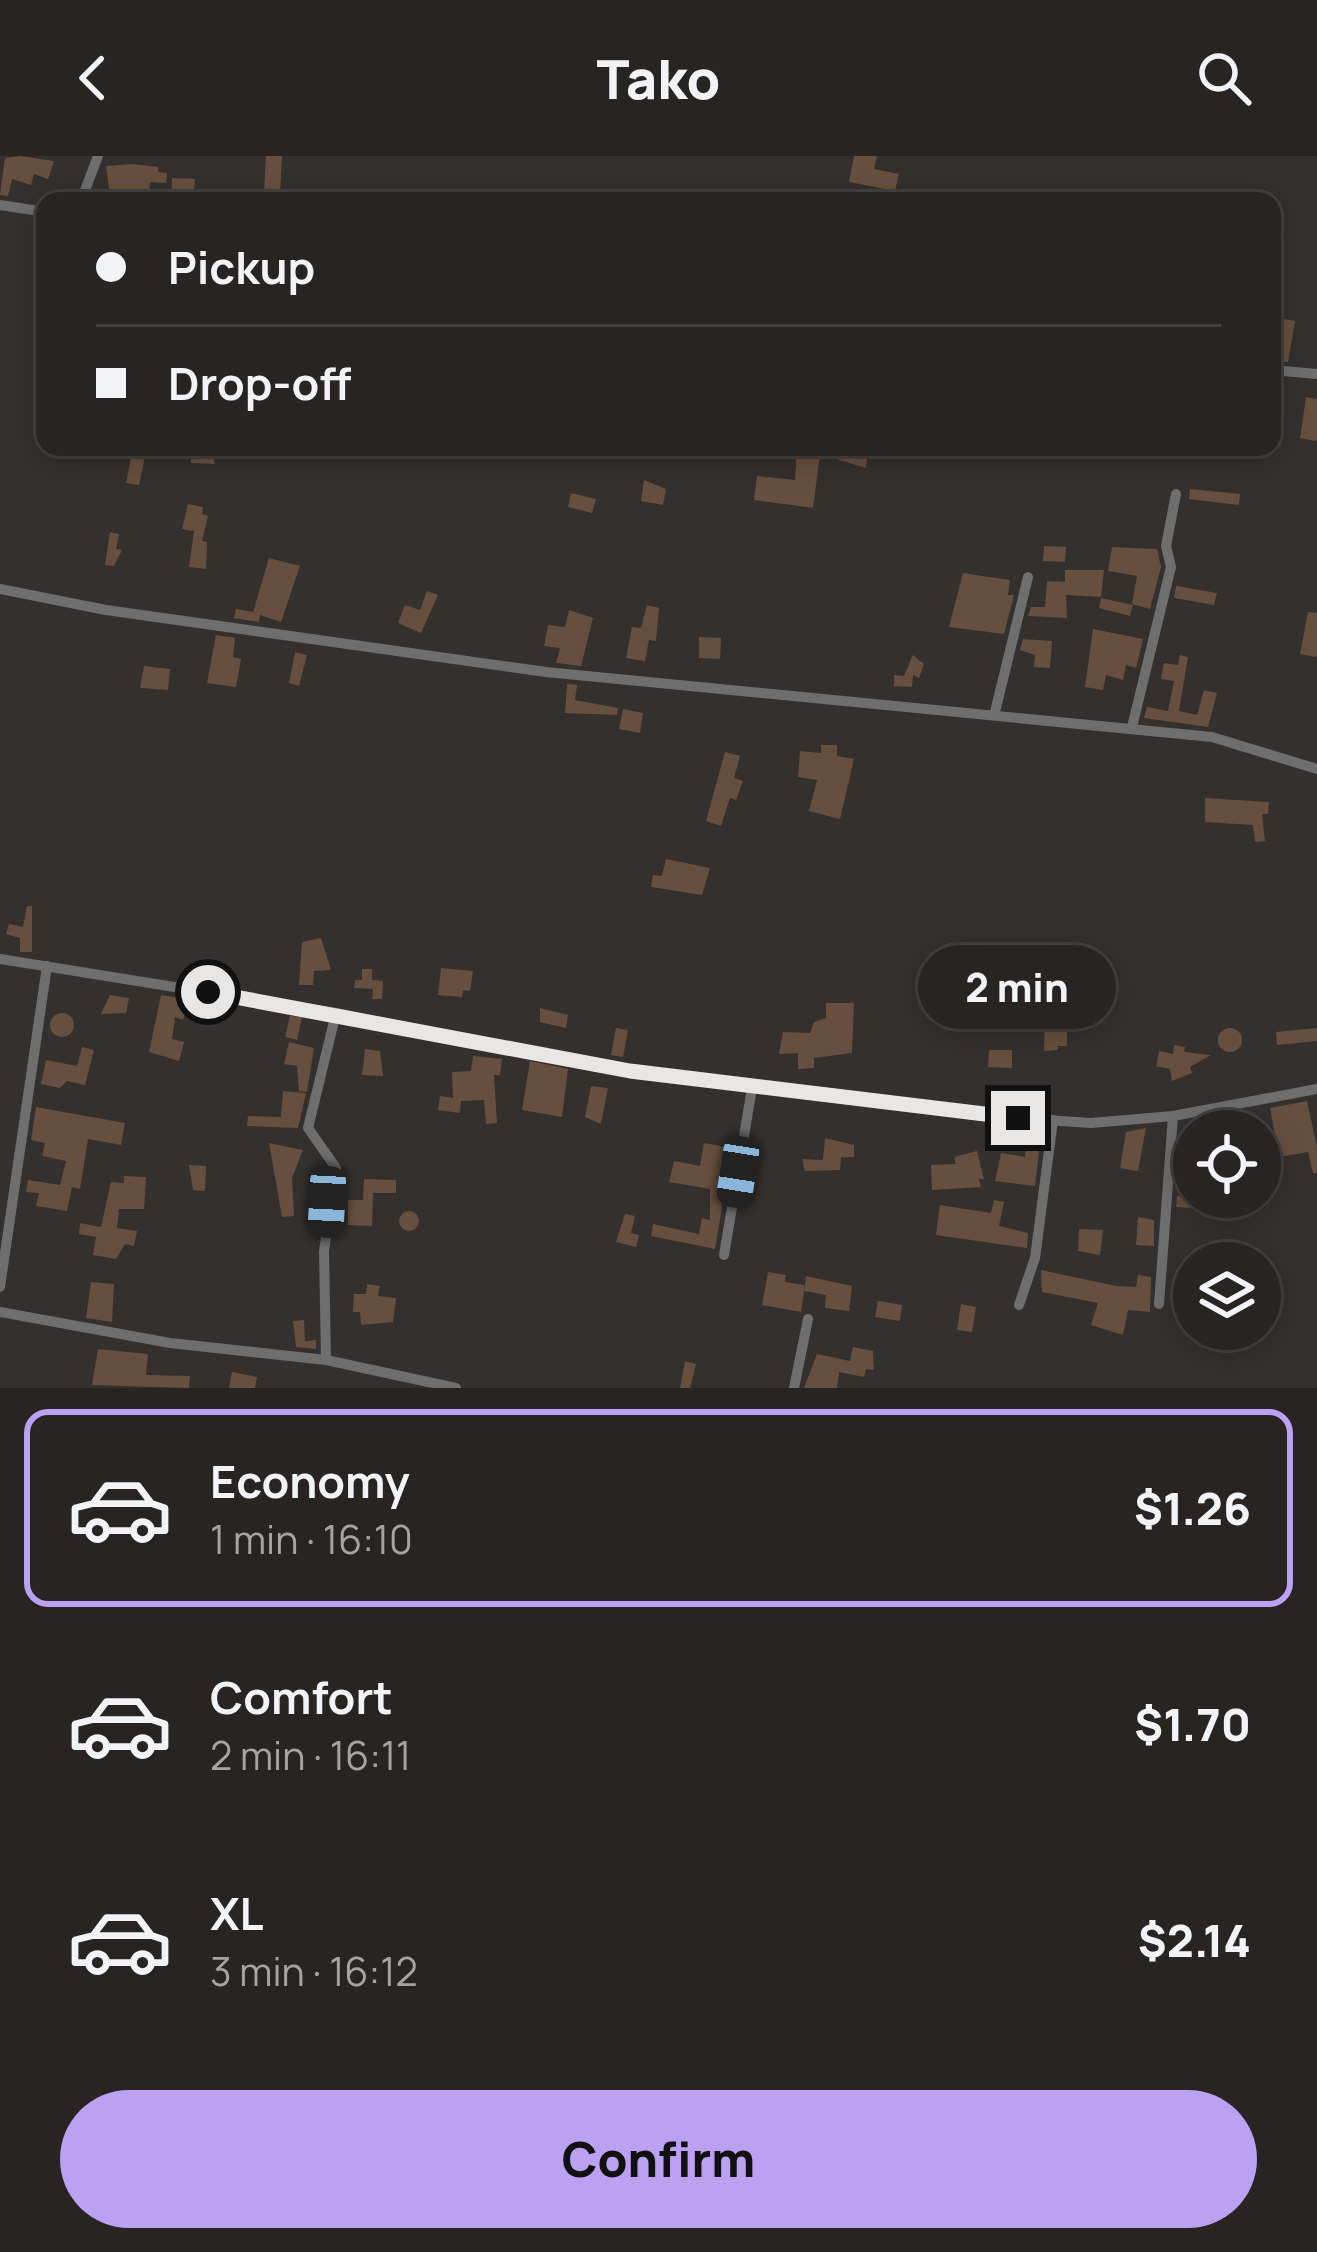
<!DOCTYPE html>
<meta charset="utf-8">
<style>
:root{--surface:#272422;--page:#2f2c2a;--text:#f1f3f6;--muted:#a4a4a5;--line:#434140;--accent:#bca0f2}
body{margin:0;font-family:Manrope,sans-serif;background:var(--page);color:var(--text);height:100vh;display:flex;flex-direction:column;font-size:45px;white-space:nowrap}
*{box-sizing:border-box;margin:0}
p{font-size:39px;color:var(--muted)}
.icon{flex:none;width:66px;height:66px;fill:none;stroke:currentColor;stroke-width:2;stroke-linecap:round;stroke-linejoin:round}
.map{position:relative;height:1232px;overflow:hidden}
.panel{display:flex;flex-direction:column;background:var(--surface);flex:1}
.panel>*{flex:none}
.top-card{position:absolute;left:36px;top:36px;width:1245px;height:264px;border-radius:24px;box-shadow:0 6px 30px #0003,0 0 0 3px var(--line);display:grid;align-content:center;height:264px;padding:0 60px;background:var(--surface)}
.fabs{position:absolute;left:1173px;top:954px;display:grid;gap:24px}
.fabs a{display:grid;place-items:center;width:108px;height:108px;border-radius:50%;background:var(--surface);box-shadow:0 6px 30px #0003,0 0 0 3px var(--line);font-size:60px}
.end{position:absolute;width:54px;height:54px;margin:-27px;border:15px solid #e9e7e6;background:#111;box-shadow:0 0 0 6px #111}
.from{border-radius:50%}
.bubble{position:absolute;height:84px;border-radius:42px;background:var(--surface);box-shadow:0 6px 30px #0003,0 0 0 3px var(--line);font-size:39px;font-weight:800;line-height:84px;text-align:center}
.car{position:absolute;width:36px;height:72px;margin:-36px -18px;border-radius:15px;box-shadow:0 0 9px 3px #0007;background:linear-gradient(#222 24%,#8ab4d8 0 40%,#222 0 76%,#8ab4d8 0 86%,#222 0)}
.top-card b{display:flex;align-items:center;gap:42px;height:114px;font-size:45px}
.top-card b+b{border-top:3px solid var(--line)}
.top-card i{width:30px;height:30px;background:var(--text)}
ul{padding:21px 0 0;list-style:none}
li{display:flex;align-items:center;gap:36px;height:198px;margin:0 24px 18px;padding:0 36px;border:6px solid transparent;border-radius:24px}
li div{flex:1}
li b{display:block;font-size:45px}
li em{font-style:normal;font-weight:800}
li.current{border-color:var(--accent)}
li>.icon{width:108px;height:108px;stroke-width:1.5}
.button{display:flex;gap:24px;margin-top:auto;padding:24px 60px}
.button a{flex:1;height:138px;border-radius:72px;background:var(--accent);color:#111;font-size:48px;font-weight:800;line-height:138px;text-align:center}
header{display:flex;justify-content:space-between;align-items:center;height:156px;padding:0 60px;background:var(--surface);font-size:54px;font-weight:800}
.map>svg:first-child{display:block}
</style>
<header><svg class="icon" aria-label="back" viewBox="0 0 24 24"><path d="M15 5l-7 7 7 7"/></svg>Tako<svg class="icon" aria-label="search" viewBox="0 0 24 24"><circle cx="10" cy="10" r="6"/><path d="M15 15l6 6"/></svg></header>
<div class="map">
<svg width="1317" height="1232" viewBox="0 0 1317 1232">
<rect width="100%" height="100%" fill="#34302e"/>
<!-- building -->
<g fill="#664f3e">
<path d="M20 0 54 5 48 23 34 18 31 29 12 23 8 40 0 39 5 2Z"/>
<path d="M266 0H282L280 39 264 38Z"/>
<path d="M854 0H877L874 13 899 18 895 35 849 26Z"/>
<path d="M132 8 158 11V16L167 17 166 27 150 26 149 37 110 41 106 10Z"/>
<path d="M172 22 195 23 194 36 222 35V45H171Z"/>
<path d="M1279 162 1295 165 1288 206 1272 204V168L1278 169Z"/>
<path d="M1306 241 1317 243V285L1300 282Z"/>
<path d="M133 291H147L139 329 126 327Z"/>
<path d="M191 291H214V308L191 307Z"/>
<path d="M797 291H868L866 312 820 298 813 352 754 344 757 320 795 324Z"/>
<path d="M644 324 666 333 663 349 641 345Z"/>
<path d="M1190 333 1240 338 1239 349 1189 343Z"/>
<path d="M571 337 596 343 592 357 568 351Z"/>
<path d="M188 348 203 351 202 358 208 360 202 385 207 386 206 413 189 411 194 375 182 373Z"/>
<path d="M110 376 119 378 116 393 122 394 114 410 105 409Z"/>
<path d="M1044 390 1066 391 1065 406 1043 405Z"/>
<path d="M1112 391 1157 393 1161 411 1150 453 1132 448 1137 420 1108 415Z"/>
<path d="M269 402 300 410 281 466 260 459 259 466 234 462 236 453 253 456Z"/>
<path d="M1065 414H1104L1101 441 1066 439 1067 462 1028 460 1031 451H1045L1047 425 1065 426Z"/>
<path d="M963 417 1010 424 1008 439H1014L1004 478 949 471Z"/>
<path d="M1176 430 1217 437 1214 449 1174 442Z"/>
<path d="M427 435 438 439 421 477 398 467 405 449 420 454Z"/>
<path d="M1101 442 1133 449 1130 460 1099 452Z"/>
<path d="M647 449 659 452 656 485 649 484 645 505 626 502 632 471 641 472Z"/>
<path d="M569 454 593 462 581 510 556 507 560 492 544 490 548 469 565 471Z"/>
<path d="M1308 456 1317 457V501L1300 498Z"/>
<path d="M1093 473 1143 483 1136 512 1126 509 1123 524 1106 519 1103 534 1085 531Z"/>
<path d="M216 479 235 482 233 501 241 503 236 531 207 527Z"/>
<path d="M699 481 721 482 720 503 699 502Z"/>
<path d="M1023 483 1052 485 1050 512 1034 511 1035 499 1020 494Z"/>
<path d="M295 496 307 499 299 530 289 527Z"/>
<path d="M913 499 924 508 919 522 913 519 912 531 894 530V519L904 520Z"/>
<path d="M1180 499 1188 501 1179 555 1197 559 1204 534 1217 537 1208 571 1144 562 1147 551 1168 555 1174 525 1161 523 1164 507 1178 509Z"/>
<path d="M144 510 170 513 168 534 140 532Z"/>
<path d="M567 528 577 529 575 544 618 552 617 559 565 557Z"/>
<path d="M623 553 643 557 640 577 619 573Z"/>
<path d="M821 589H837V600L854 603 840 663 809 655 817 624 798 621 800 595 821 597Z"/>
<path d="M725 596 740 600 734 622 743 625 736 644 730 642 721 670 706 665Z"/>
<path d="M1205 642 1269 646 1268 658H1262L1265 685 1255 686 1253 669 1205 666Z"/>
<path d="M666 703 710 712 702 739 651 731 653 719 662 720Z"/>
<path d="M27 750H32V796H20V782L6 778 9 768 23 771Z"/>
<path d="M321 782 331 814 314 815 313 829H299L302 786Z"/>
<path d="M441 812 473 815 470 835 463 834 462 841 438 839Z"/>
<path d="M362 813H372V824L383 825 382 843H372L373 833 354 832 355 824H362Z"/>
<path d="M110 839 129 842 126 857 101 858Z"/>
<path d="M161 839 180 842 179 848 187 850 183 864 175 861 172 883 184 886 179 905 149 896Z"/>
<path d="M826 847H854L852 897 814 902V912L798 913V897L779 898 783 876 810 877 814 866 826 862Z"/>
<path d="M540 852 568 859 566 872 540 866Z"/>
<path d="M1045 857 1061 858 1060 873H1067V890H1058V894L1044 895Z"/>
<circle cx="62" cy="869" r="12"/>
<path d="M290 860 302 861 297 884 285 881Z"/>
<path d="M616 872 628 874 623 901 611 899Z"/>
<path d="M1317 872V885L1277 889 1276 876Z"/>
<circle cx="1230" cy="884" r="12"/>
<path d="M289 886 314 892 307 936 299 935 297 910 284 908Z"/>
<path d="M1174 889 1185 891 1184 896 1211 899 1190 911 1192 917 1172 925 1170 913 1156 910 1159 895 1173 898Z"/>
<path d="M82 891 94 894 85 929 67 925 60 932 41 928 46 904 77 910Z"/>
<path d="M365 893 380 895 383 920 362 919Z"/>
<path d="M989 894H1012V912L988 911Z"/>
<path d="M473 900 502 903 500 919H494L497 967 486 968 484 944 461 945 460 957 438 954 440 940 453 942 452 916 471 915Z"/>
<path d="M530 905 568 913 562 961 522 954Z"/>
<path d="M591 930 608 932 601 968 585 961Z"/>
<path d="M283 935 306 937 298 972 247 970 248 960 281 961Z"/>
<path d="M1307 945 1317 991V1017H1313L1308 996 1279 1001 1270 952Z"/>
<path d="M36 951 125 967 121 989 88 983 80 1033 72 1031 67 1055 36 1050 39 1037 26 1036 28 1024 60 1029 66 1005 42 1000 45 987 31 984Z"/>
<path d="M1146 972 1138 1015 1120 1012 1126 976Z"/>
<path d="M1028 977 1041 979 1035 1030 995 1025 1001 997 1025 1001Z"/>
<path d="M825 982 854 989V1001H841L840 1014 805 1015 802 1003 823 1004Z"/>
<path d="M269 987 303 994 292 1022 294 1060 282 1061Z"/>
<path d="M704 987 732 992 715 1093 651 1080 653 1068 699 1078 702 1062 710 1064V1033L669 1026 674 1005 700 1010Z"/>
<path d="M977 995 984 1023H979L981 1031 932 1034 931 1009 956 1008 954 1001Z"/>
<path d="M189 1009 206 1010 205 1035 193 1034Z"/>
<path d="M124 1020 146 1021 144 1053H119L117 1072 137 1075 134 1090 125 1088 116 1103 93 1099 96 1081 79 1078 80 1067 101 1071 111 1026 124 1027Z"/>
<path d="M364 1023 396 1024V1037H373L372 1070 348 1069V1044H363Z"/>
<path d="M1177 1040 1225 1045 1224 1054 1176 1051Z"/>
<path d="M994 1044 1004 1046 999 1070 1028 1077 1027 1092 936 1079 940 1049 991 1057Z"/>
<circle cx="409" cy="1065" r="10"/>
<path d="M625 1058 635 1060 631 1077 639 1079 636 1091 616 1086Z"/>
<path d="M1138 1061 1154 1064V1090L1136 1089Z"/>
<path d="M1079 1073 1103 1074 1100 1099 1078 1095Z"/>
<path d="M1041 1114 1116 1130 1136 1131 1138 1119 1151 1121 1150 1156 1128 1154 1123 1179 1091 1169 1098 1147 1042 1136Z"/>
<path d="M768 1116 786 1119 785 1126 804 1129V1135L806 1120 852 1130 849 1155 825 1152 826 1139 804 1135 801 1156 762 1149Z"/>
<path d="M91 1126 114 1128 112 1166 86 1162Z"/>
<path d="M367 1128 380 1130 378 1140 396 1142 393 1166 361 1169 360 1156H353L354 1138H366Z"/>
<path d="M878 1145 902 1149 900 1165 875 1161Z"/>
<path d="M961 1148 976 1151 972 1176 957 1174Z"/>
<path d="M304 1164 305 1185 316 1184V1193L296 1191 293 1165Z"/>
<path d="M853 1191 873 1195 874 1214 866 1213 864 1221 839 1216 837 1232H804L817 1198 850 1205Z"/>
<path d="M98 1193 148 1198 146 1219 190 1220 189 1232 92 1229Z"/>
<path d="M685 1205 696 1208 690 1232H680Z"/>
<path d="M232 1216 257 1221 255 1232H229Z"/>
</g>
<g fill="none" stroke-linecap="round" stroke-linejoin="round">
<!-- minor -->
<g stroke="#6e6e6f" stroke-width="10">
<path d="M81 45 98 0"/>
<path d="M0 49 45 56"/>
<path d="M1272 214 1317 218"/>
<path d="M0 433 106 454 546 516 1212 581 1317 613"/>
<path d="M995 556 1028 421"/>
<path d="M1132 571 1171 411 1166 390 1176 338"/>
<path d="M0 803 336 857 630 915 984 960 1091 967 1173 960 1317 933"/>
<path d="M724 1099 752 932"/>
<path d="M0 1131 47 810"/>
<path d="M1159 1148 1173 960"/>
<path d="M1019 1149 1035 1102 1053 964"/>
<path d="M0 1156 170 1187 326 1204 456 1232"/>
<path d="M326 1204 324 1095 336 1012 308 972 336 857"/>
<path d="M794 1232 808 1163"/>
</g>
</g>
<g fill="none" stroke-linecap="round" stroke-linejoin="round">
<!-- route -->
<path stroke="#e9e7e6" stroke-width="15" d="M208 836 630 915 1018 962"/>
</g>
</svg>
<div class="fabs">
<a><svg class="icon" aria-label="locate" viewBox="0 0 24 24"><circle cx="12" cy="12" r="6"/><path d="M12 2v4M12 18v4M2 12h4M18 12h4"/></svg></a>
<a><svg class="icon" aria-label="layers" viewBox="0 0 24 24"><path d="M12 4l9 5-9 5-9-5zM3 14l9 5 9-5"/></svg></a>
</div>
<i class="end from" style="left:208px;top:836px"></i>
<i class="end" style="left:1018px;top:962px"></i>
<div class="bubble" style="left:918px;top:789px;width:198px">2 min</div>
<i class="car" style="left:738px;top:1016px;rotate:189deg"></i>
<i class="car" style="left:327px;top:1046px;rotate:183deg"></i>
<div class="top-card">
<b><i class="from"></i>Pickup</b>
<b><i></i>Drop-off</b>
</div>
</div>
<section class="panel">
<ul>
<li class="current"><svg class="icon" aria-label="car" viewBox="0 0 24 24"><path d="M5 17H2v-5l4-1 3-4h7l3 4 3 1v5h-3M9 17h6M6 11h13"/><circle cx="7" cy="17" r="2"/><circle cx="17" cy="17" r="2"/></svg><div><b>Economy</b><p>1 min · 16:10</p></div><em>$1.26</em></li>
<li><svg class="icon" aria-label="car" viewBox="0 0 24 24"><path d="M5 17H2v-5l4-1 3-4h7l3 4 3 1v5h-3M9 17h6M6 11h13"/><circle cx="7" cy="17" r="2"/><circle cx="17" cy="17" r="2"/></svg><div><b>Comfort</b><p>2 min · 16:11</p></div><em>$1.70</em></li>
<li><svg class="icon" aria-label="car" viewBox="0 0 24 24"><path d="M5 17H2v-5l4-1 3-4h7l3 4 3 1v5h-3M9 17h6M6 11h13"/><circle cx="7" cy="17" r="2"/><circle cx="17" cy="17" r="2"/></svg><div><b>XL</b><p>3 min · 16:12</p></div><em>$2.14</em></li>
</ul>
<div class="button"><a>Confirm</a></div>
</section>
